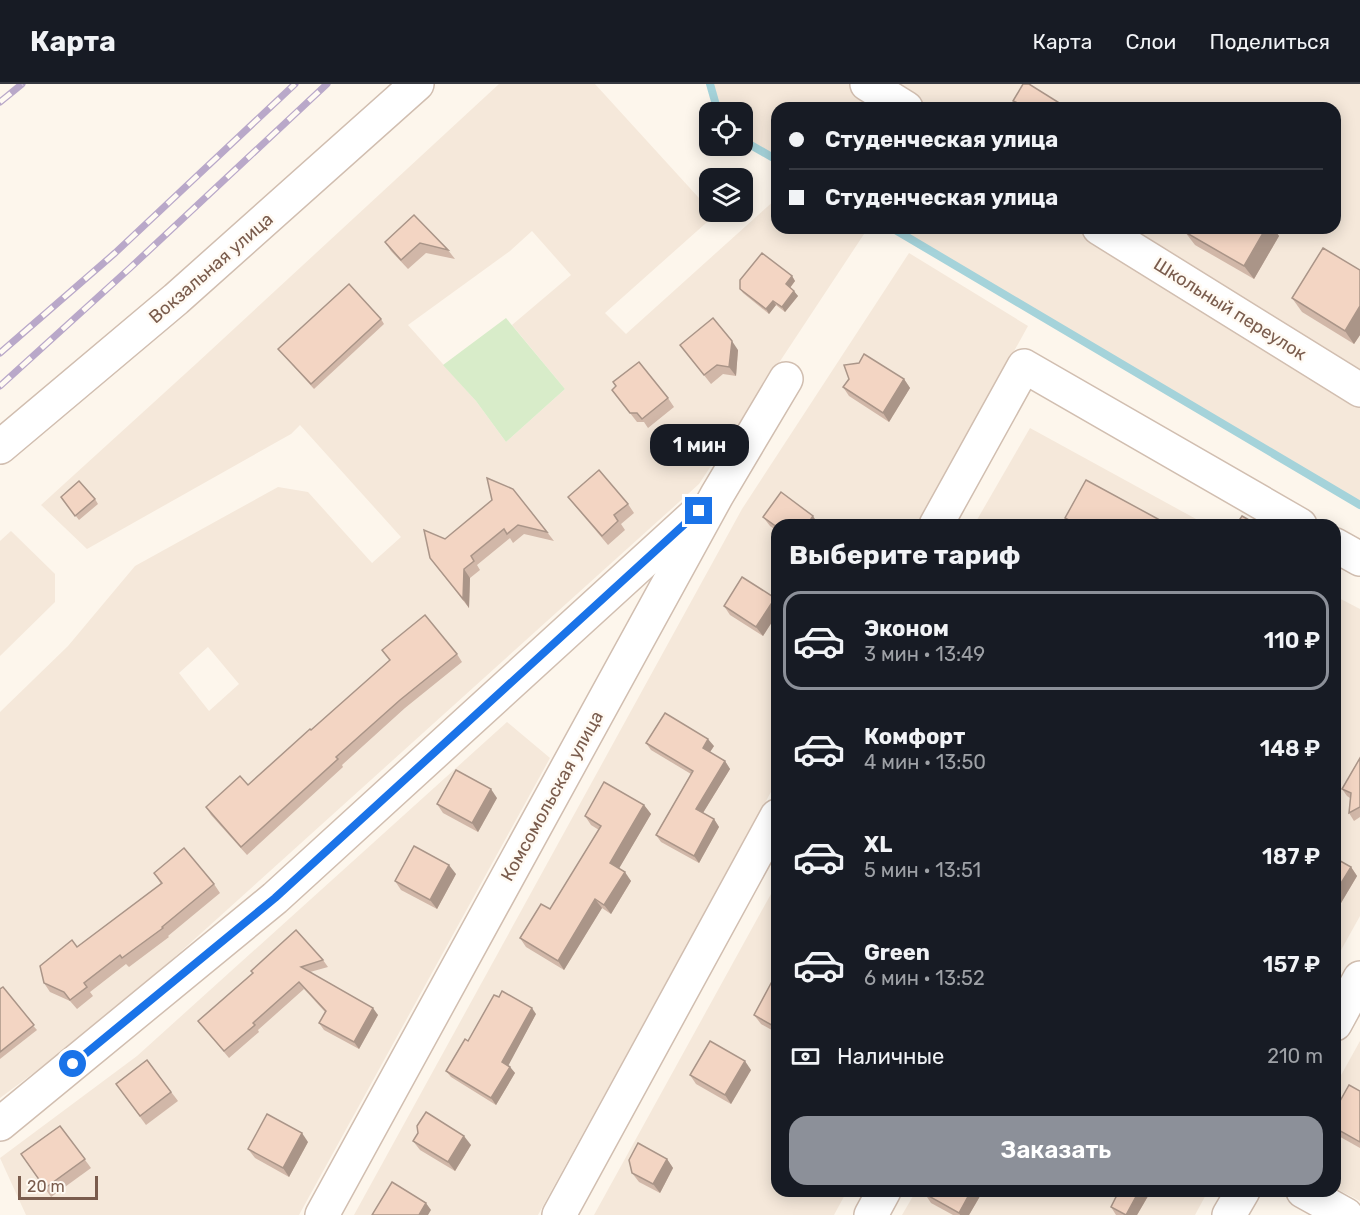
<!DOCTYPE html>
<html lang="ru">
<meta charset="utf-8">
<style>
:root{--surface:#171b24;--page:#20242c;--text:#f1f3f6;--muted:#9ea1a6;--line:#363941;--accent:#8c9099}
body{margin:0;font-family:Rubik,sans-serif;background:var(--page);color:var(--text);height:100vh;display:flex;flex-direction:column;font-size:22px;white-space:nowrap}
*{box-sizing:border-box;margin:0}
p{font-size:20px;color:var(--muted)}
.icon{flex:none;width:33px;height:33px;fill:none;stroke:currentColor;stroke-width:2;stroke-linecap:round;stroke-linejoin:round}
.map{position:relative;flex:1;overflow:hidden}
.drawer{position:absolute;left:771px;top:435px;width:570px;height:678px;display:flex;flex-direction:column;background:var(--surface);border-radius:18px;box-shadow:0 3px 15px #0003}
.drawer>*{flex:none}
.banner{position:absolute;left:771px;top:18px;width:570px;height:132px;border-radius:18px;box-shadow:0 3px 15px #0003;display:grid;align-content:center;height:132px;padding:0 18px;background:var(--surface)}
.buttons{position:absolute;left:699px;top:18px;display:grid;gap:12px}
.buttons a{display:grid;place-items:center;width:54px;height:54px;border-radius:12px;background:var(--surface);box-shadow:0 3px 15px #0003;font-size:30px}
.scale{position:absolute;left:18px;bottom:15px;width:80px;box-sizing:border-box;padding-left:6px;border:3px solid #7a5c4d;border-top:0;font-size:16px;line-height:21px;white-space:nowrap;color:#7a5c4d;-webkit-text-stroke:4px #fffaf3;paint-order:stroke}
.end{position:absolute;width:27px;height:27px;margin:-14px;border:8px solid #1a73e8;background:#fff;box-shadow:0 0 0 3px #fff}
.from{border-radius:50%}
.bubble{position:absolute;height:42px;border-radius:18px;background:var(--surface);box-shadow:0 3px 15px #0003;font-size:20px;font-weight:600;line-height:42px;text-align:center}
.banner b{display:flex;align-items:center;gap:21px;height:57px;font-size:22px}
.banner b+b{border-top:2px solid var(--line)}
.banner i{width:15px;height:15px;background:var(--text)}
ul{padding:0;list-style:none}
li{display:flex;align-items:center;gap:18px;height:99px;margin:0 12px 9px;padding:0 6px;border:3px solid transparent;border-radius:18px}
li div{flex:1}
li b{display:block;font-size:22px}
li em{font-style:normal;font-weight:600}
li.active{border-color:var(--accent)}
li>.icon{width:54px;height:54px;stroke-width:1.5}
h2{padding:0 18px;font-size:27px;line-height:72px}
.pay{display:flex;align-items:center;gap:15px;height:66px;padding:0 18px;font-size:22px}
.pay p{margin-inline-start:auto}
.action{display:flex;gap:12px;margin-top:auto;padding:12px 18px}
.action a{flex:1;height:69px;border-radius:18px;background:var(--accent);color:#fff;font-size:24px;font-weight:600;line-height:69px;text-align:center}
header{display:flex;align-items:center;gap:36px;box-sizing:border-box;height:84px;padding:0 30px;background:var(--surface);border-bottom:2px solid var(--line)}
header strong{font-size:28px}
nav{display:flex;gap:33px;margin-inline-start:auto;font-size:21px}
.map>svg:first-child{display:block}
</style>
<header>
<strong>Карта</strong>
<nav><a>Карта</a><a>Слои</a><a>Поделиться</a></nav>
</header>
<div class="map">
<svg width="1360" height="1131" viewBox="0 0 1360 1131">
<rect width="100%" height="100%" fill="#fdf6ec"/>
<!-- residential -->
<g fill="#f5e8da" fill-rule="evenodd">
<path d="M499 0H595L709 125 710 128 715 131 605 229 626 250 777 114V144H868L699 400 106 935 0 1014V628L68 562 135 482 278 403 308 408 372 479 401 453 300 341 291 350 87 465 41 421 197 279ZM532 147 571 191 512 241 565 305 506 358 476 317 408 241 510 167ZM208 563 239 600 209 627 179 589Z"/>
<path d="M707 0H1360V421L892 144H1335V24H777V76L743 56 742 28H717Z"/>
<path d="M909 169 1028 242 918 441H777V697L538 1131H354L742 425Z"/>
<path d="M1030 344 1207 441H974Z"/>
<path d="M11 447 55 490V518L0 572V457Z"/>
<path d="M1335 512 1360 525V832L1335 877Z"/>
<path d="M507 638 550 674 299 1131H26L0 1074 137 972Z"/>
<path d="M777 799V1107H847L834 1131H594Z"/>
<path d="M1360 957V1117L1335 1104V1002Z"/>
<path d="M916 1107H1208L1195 1131H902Z"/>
</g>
<!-- green -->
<path fill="#d8ecc9" d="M506 234 565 305 506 358 476 317 443 281Z"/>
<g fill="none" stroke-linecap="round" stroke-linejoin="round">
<!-- stream -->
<g stroke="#a5d3da" stroke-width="8">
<path d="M710 0 718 28"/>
<path d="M742 56 777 76"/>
<path d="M892 144 1360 421"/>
</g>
<defs>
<g id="minor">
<path d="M867 0 906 24"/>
<path d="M1099 144 1360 306"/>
<path d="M0 363 176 215 417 0"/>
<path d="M936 441 1024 282 1300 441"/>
<path d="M1335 461 1360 475"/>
<path d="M1335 940 1360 894"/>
<path d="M0 1040 275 814 698 428"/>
<path d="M1303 1107 1346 1131"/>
<path d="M322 1131 717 411 786 295"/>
<path d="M559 1131 777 732"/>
<path d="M871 1131 884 1107"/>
<path d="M1229 1131 1243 1107"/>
</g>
</defs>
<!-- minor casing -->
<use href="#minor" stroke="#d1beb0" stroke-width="36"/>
<!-- minor -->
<use href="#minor" stroke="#fff" stroke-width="33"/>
<defs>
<g id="rail">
<path d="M0 18 22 0"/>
<path d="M0 269 115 169 295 0"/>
<path d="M0 302 130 184 327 0"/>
</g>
</defs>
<!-- rail casing -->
<use href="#rail" stroke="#b9a8c9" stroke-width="7"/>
<!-- rail -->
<use href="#rail" stroke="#fffaf3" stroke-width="4.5" stroke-dasharray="14" stroke-linecap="butt"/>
</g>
<!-- wall -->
<g fill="#d1b7a8">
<path d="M414 131 448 166 455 175 426 169 408 185 391 167 385 158Z"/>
<path d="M1188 144H1273L1279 152 1254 195 1195 161 1185 148Z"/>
<path d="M1360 186V251L1354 260 1302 228 1292 214Z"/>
<path d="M792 192 795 197 790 204 798 212 785 228 776 221 769 230 743 209 740 205Z"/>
<path d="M381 235 384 240 314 305 278 265Z"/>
<path d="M680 261 738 266 736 292 723 290 711 300Z"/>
<path d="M859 279 904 295 910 304 889 338 849 312 843 303Z"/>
<path d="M612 306 668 314 674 323 648 344 644 338H637Z"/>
<path d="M61 413 95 415 98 420 79 436Z"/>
<path d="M568 413 628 420 634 429 621 440 625 446 608 461 575 422Z"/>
<path d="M492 416 547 448 554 457 524 450 513 459 510 454 477 481 480 486 470 494 469 524 430 474 445 455Z"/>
<path d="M763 433 777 441V447L770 442Z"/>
<path d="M1065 434 1169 441H1070Z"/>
<path d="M775 514 777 516V530L763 552 730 531 724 522Z"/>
<path d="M382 566 457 570 462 578 405 624 342 681 343 683 247 771 211 731 206 723 248 701 311 646 390 576Z"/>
<path d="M646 659 714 662 710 668 725 677 730 685 703 729 714 735 719 743 699 779 661 758 656 751 691 690 651 666Z"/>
<path d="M1360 674V733L1354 737 1349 729 1350 714 1347 712 1342 705Z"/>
<path d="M497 714 478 748 443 729 437 720Z"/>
<path d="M644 721 651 730 619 784 631 797 611 830 602 824 564 886 526 863 520 854 550 825 599 746 591 741 585 732Z"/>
<path d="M1335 774 1351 783 1357 792 1341 819 1335 816Z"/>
<path d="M154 789 214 800 220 809 168 852 169 853 129 883 126 880 90 908 93 912 77 925 70 917 50 908 44 899 77 863 161 800Z"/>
<path d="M456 790 437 825 401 806 395 797Z"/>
<path d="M323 876 328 883 310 888 378 931 359 965 324 946 319 939 325 928 304 905 258 946 259 948 229 974 198 937 253 890Z"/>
<path d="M777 888V949L761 940 754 931Z"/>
<path d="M0 905 37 946 0 975Z"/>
<path d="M536 930 508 981 510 983 515 989 496 1021 451 993 446 987 468 957Z"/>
<path d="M147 976 178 1017 146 1041 116 1000Z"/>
<path d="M751 986 731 1020 696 1000 690 991Z"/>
<path d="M1360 1007V1064L1335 1050V1026Z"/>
<path d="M60 1042 91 1084 51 1113 21 1070Z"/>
<path d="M418 1049 471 1061 455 1087 420 1066 413 1057Z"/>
<path d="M308 1058 289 1093 255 1074 248 1065Z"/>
<path d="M667 1075 673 1084 660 1109 639 1098 632 1089Z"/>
<path d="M983 1107 969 1131H953L931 1119 925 1110Z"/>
<path d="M1151 1107 1137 1131H1116L1111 1123Z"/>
</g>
<!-- shaded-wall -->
<g fill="#aa9588">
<path d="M1266 144H1273L1279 152 1254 195 1244 182Z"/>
<path d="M792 192 795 197 789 205 786 200Z"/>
<path d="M794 207 798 212 785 228 782 223Z"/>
<path d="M773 217 776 221 769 230 766 225Z"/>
<path d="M1360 222V251L1354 260 1345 247Z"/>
<path d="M732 257 738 266 736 292 729 283Z"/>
<path d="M904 295 910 304 889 338 883 329Z"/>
<path d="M813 432 819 441H807Z"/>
<path d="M464 485 470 494 469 524 463 515Z"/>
<path d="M775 514 777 516V530L763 552 756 543Z"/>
<path d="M708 655 714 662 708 671 703 664Z"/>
<path d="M725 677 730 685 701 732 696 725Z"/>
<path d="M491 705 497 714 478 748 472 739Z"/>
<path d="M644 721 651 730 617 788 610 779Z"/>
<path d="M714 735 719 743 699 779 694 772Z"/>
<path d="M449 781 456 790 437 825 430 816Z"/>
<path d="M1351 783 1357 792 1341 819 1335 811V809Z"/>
<path d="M625 788 631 797 611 830 604 821Z"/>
<path d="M595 815 602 824 564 886 558 877Z"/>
<path d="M373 924 378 931 359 965 354 958Z"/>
<path d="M532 924 536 930 507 984 502 978Z"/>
<path d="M745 977 751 986 731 1020 725 1011Z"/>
<path d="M510 983 515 989 496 1021 491 1014Z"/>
<path d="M302 1049 308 1058 289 1093 283 1084Z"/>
<path d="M464 1052 471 1061 455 1087 448 1078Z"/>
<path d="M667 1075 673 1084 660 1109 653 1100Z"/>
<path d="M971 1107H983L969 1131H960L959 1129Z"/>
<path d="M1139 1107H1151L1137 1131H1126Z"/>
<path d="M426 1119 431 1126 428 1131H419Z"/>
</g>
<!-- building -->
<g fill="#f3d5c3" stroke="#aa9588" stroke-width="1.5">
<path d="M1023 0H1029L1061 20 1058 24H1018L1020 20 1013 17Z"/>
<path d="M414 131 448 166 420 159 401 176 385 158Z"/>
<path d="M1188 144H1266L1244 182 1185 148Z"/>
<path d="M1323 164 1360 186V222L1345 247 1292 214Z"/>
<path d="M762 169 792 192 786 200 794 207 782 223 773 217 766 225 740 205V196Z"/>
<path d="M349 200 381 235 311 300 278 265Z"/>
<path d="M713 234 732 257 729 283 717 281 704 291 680 261Z"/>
<path d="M864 270 904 295 883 329 843 303 849 295 844 281 859 279Z"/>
<path d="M639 278 668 314 642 335 637 329H630L612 306 616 302 613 298Z"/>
<path d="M599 386 628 420 614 431 618 437 602 452 568 413Z"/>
<path d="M487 394 513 405 547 448 518 441 507 450 504 445 471 472 474 477 464 485 463 515 430 474 424 446 445 455 492 416Z"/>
<path d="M1086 396 1169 441H1103L1100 439 1099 441H1078L1065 434Z"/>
<path d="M79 397 95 415 75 432 61 413Z"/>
<path d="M781 408 813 432 807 441H777V443L763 433Z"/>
<path d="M1242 432 1258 441H1236Z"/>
<path d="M742 493 775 514 756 543 724 522Z"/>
<path d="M425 531 457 570 400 616 336 673 338 675 241 763 206 723 240 692 248 701 310 645 311 646 390 576 382 566Z"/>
<path d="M665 629 708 655 703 664 725 677 696 725 714 735 694 772 656 751 693 687 646 659Z"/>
<path d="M1360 674V723L1349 729 1351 709 1342 705Z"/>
<path d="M456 686 491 705 472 739 437 720Z"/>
<path d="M604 698 644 721 610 779 625 788 604 821 595 815 558 877 520 854 541 820 550 825 601 742 585 732Z"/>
<path d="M414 762 449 781 430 816 395 797Z"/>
<path d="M184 764 214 800 162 843 163 844 122 874 120 871 84 899 87 903 70 916 64 908 44 899 40 882 72 856 77 863 162 799 154 789Z"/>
<path d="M1335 774 1351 783 1335 809Z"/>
<path d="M296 846 323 876 301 883 373 924 354 958 319 939 326 927 299 898 253 939 255 941 224 967 198 937 253 889 251 887Z"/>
<path d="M777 888V944L754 931Z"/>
<path d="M3 903 34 941 0 968V905Z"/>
<path d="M502 907 532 924 502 978 510 983 491 1014 446 987 465 955 468 957 494 911 499 913Z"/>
<path d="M710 957 745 977 725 1011 690 991Z"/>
<path d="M147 976 171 1008 140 1032 116 1000Z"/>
<path d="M1349 1001 1360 1007V1058L1335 1044V1026Z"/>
<path d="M426 1028 464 1052 448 1078 413 1057 418 1049 417 1042Z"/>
<path d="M267 1030 302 1049 283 1084 248 1065Z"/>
<path d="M60 1042 85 1075 45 1104 21 1070Z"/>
<path d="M638 1059 667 1075 653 1100 632 1089 629 1076Z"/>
<path d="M392 1098 426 1119 419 1131H372Z"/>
<path d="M926 1107H971L959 1129 925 1110Z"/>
<path d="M1119 1107H1139L1126 1131 1111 1123Z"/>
</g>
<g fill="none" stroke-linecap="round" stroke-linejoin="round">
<!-- route -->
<path stroke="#1a73e8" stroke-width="8" d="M73 980 275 814 699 427"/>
</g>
<g text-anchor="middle" stroke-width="5" stroke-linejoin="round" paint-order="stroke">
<!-- street labels -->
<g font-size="18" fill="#7a5c4d" stroke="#fffaf3">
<text transform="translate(211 184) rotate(-41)" y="6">Вокзальная улица</text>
<text transform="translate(1230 225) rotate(32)" y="6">Школьный переулок</text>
<text transform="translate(552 712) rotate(-61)" y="6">Комсомольская улица</text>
</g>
</g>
</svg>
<div class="buttons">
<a><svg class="icon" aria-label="locate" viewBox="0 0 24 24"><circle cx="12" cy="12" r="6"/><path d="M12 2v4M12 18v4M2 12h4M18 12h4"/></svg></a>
<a><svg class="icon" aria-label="layers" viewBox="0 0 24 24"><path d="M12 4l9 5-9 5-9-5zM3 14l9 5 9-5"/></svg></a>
</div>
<div class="scale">20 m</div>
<i class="end from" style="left:73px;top:980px"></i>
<i class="end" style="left:699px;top:427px"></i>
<div class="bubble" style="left:650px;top:340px;width:99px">1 мин</div>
<div class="banner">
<b><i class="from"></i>Студенческая улица</b>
<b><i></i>Студенческая улица</b>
</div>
<section class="drawer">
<h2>Выберите тариф</h2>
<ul>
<li class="active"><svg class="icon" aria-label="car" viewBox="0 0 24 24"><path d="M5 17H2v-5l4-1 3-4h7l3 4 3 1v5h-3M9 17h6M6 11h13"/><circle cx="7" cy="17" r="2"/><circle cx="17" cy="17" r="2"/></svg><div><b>Эконом</b><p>3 мин · 13:49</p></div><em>110 ₽</em></li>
<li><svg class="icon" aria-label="car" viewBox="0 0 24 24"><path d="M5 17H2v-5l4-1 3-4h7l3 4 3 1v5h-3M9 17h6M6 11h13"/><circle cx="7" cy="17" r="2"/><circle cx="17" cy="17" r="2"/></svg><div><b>Комфорт</b><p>4 мин · 13:50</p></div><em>148 ₽</em></li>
<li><svg class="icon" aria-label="car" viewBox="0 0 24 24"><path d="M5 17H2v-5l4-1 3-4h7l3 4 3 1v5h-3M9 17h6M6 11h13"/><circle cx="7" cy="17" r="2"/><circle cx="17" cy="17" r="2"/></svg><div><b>XL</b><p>5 мин · 13:51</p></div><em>187 ₽</em></li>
<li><svg class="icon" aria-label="car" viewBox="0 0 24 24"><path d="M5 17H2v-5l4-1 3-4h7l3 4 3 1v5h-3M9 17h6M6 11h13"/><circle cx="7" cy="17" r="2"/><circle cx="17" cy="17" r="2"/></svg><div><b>Green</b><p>6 мин · 13:52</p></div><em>157 ₽</em></li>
</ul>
<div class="pay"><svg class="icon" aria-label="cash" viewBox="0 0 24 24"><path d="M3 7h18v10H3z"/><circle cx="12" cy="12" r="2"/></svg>Наличные<p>210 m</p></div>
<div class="action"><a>Заказать</a></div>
</section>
</div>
